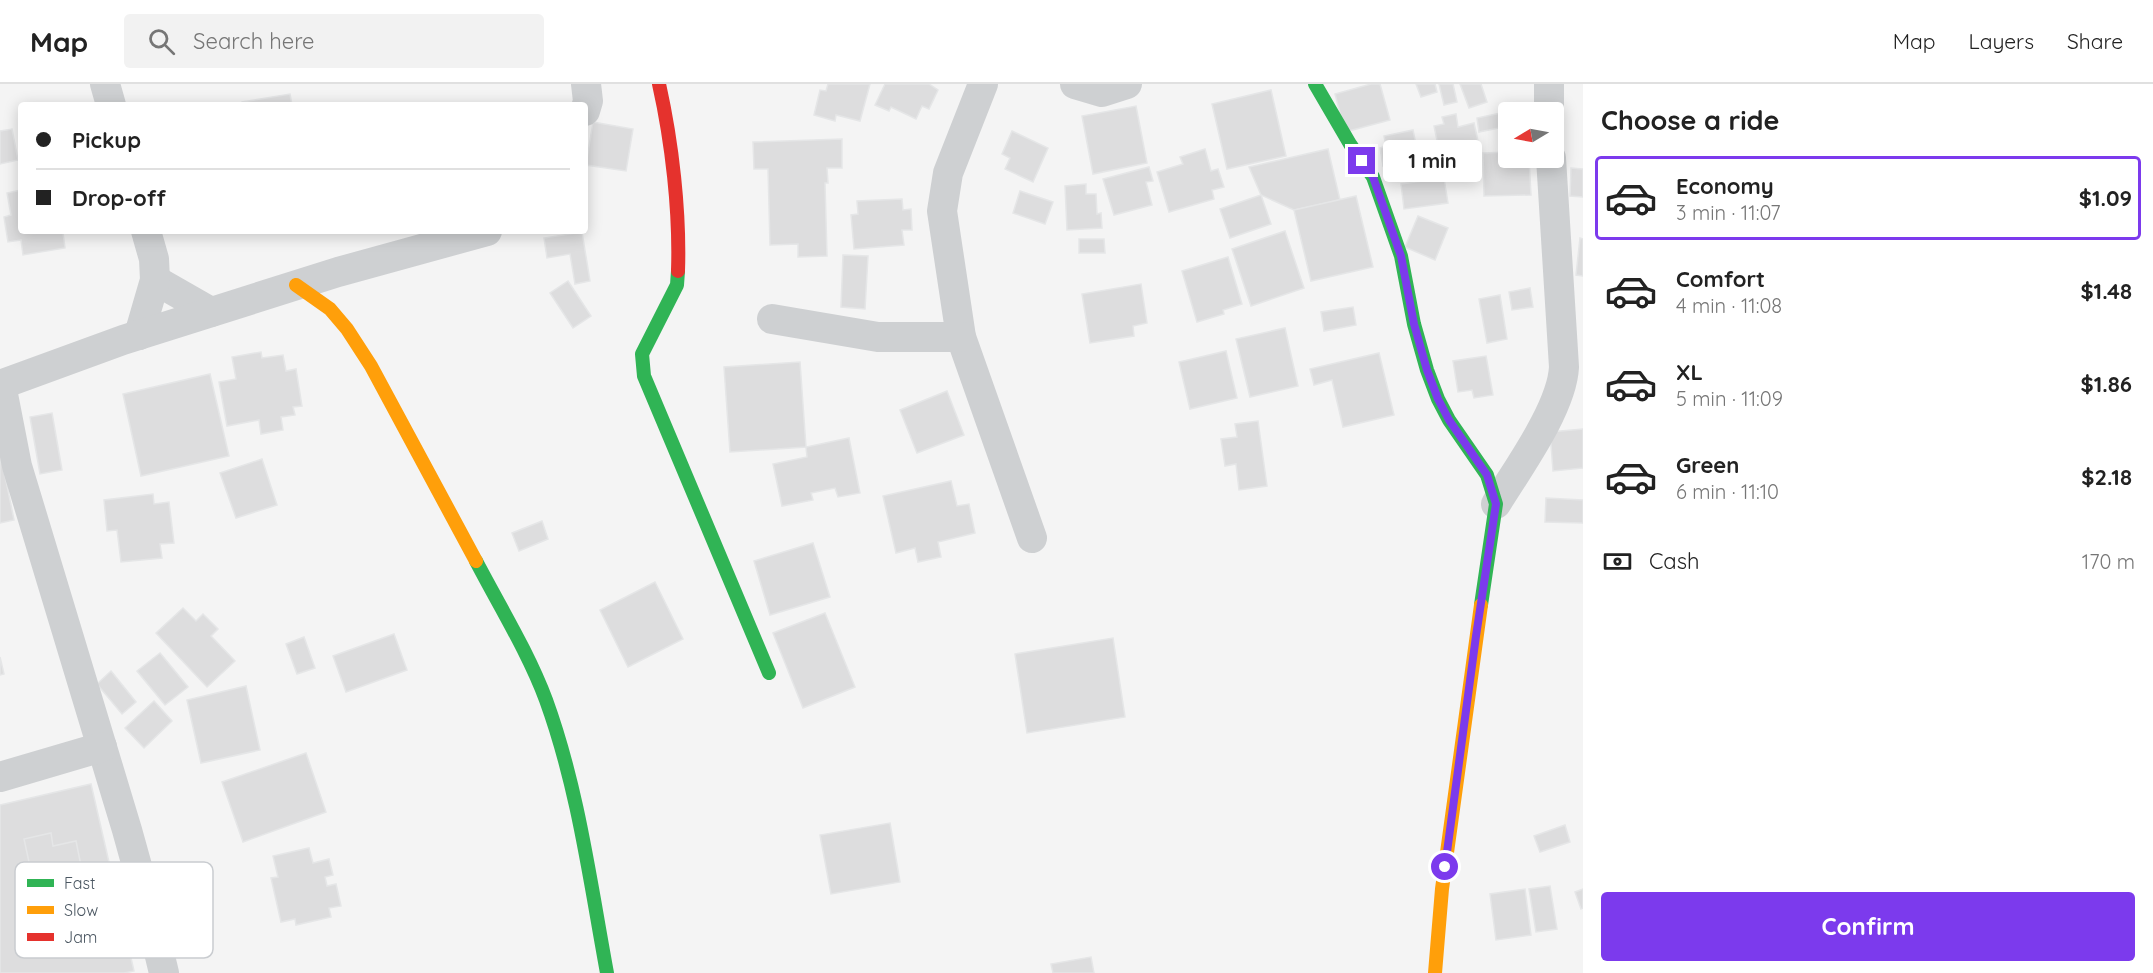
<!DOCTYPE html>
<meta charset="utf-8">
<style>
:root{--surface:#fff;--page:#f2f2f2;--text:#222;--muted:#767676;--line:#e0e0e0;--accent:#7c3aed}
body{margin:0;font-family:Quicksand,sans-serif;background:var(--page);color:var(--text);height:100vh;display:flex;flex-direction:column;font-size:22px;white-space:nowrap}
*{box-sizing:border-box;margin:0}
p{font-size:20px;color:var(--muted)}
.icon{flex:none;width:33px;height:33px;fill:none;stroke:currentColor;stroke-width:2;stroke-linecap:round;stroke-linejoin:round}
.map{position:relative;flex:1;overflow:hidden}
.drawer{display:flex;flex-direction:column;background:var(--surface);width:570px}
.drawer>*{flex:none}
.top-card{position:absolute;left:18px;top:18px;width:570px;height:132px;border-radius:6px;box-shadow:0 3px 15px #0003;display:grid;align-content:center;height:132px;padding:0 18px;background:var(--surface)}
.needle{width:39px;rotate:260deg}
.buttons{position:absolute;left:1498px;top:18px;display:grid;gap:12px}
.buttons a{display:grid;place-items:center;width:66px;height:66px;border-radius:6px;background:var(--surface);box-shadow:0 3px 15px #0003;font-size:30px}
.end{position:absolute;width:27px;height:27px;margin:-14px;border:8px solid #7c3aed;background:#fff;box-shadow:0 0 0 3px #fff}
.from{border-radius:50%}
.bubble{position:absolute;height:42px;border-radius:6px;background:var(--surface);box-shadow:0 3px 15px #0003;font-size:20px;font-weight:800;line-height:42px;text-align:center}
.top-card b{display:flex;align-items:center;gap:21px;height:57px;font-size:22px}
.top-card b+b{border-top:2px solid var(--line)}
.top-card i{width:15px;height:15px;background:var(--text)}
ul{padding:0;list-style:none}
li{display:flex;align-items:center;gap:18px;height:84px;margin:0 12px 9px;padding:0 6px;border:3px solid transparent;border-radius:6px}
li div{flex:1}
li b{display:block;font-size:22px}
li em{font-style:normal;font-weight:800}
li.on{border-color:var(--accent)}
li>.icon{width:54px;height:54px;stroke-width:1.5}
h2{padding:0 18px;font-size:27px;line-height:72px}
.pay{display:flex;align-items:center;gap:15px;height:66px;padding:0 18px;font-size:22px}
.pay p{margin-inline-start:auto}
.primary-button{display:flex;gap:12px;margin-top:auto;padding:12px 18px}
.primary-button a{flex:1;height:69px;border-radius:6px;background:var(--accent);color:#fff;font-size:24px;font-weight:800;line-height:69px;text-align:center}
header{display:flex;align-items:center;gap:36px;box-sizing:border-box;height:84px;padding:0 30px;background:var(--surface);border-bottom:2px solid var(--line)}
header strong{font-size:28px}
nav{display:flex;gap:33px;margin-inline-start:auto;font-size:21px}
.search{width:420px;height:54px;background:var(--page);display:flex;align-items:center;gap:15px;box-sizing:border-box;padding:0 21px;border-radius:6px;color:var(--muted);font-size:22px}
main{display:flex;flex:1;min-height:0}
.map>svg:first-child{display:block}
</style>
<header>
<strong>Map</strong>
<div class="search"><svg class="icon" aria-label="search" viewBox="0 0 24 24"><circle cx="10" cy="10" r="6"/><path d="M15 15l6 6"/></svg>Search here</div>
<nav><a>Map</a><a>Layers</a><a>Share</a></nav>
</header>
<main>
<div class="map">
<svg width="1583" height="889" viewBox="0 0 1583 889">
<rect width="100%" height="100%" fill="#f4f4f4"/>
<!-- building -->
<g fill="#ddddde" stroke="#e5e6e7" stroke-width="1.5">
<path d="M828 0H870L860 37 836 31 835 37 814 31 820 6 826 7Z"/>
<path d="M885 0H929L938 6 929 25 922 22 916 35 891 23 889 27 875 21Z"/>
<path d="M1371 0H1380L1390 36 1345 48 1335 10Z"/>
<path d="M1416 0H1435L1437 8 1421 13Z"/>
<path d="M1439 0H1453L1457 18 1444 21Z"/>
<path d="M1460 0H1481L1487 18 1469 24Z"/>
<path d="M1271 6 1286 72 1227 85 1212 20Z"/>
<path d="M290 10 292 21H242V18Z"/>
<path d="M1136 22 1147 79 1093 90 1082 32Z"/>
<path d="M1510 27 1509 42 1479 48 1477 34Z"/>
<path d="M1456 30 1458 43 1474 39 1478 57 1439 66 1434 42 1444 40 1442 33Z"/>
<path d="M593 38 633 45 626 87 586 81Z"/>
<path d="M12 45 18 76 0 80V47Z"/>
<path d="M1413 46 1420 80 1391 86 1390 80 1383 82 1380 64 1386 62 1384 52Z"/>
<path d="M1012 47 1048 64 1033 98 1005 85 1010 74 1002 70Z"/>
<path d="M842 55V84H827L828 99H825L827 172 798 173V160L770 161 768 85H754L753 58Z"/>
<path d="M1205 65 1211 87 1218 85 1224 103 1212 106 1214 115 1169 128 1157 88 1183 80 1180 73Z"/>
<path d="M1328 65 1340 116 1294 126 1261 111 1249 83Z"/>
<path d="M1509 68V74H1529L1531 111 1484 112 1483 69Z"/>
<path d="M1149 83 1153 97 1146 98 1152 121 1114 131 1103 95Z"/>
<path d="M1571 84 1583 85V113L1570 112Z"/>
<path d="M1444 94 1448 119 1404 125 1401 100Z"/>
<path d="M1086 100V110H1096L1097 130 1101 129 1102 144 1067 146 1065 102Z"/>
<path d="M21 106V147H75L63 149 65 164 23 171 21 156 8 158 4 133 11 131 7 109Z"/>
<path d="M1020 107 1053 118 1045 140 1013 129Z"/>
<path d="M1261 111 1271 140 1230 154 1220 125Z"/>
<path d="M1356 112 1373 183 1311 197 1294 126Z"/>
<path d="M902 115 903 126 911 125 912 146H902L904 161 854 165 851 131 858 130 857 117Z"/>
<path d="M1418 132 1448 144 1435 176 1405 163Z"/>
<path d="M1285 147 1304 204 1251 222 1232 165Z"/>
<path d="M582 148 590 197 575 200 570 170 547 174 544 154Z"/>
<path d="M1580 154 1583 155V192L1576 191Z"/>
<path d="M1079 155H1104L1105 169H1079Z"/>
<path d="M843 171 868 172 865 225 841 223Z"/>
<path d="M1228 173 1242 220 1223 226 1224 230 1197 238 1182 187Z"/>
<path d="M568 197 591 232 573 244 550 209Z"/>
<path d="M1141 200 1147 239 1133 242 1134 252 1090 259 1082 210Z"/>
<path d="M1530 204 1533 223 1512 226 1509 208Z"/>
<path d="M1500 211 1507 255 1487 259 1479 215Z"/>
<path d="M1353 223 1356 241 1324 247 1321 228Z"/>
<path d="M1285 244 1298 302 1250 313 1236 255Z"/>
<path d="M1226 267 1237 314 1190 325 1179 278Z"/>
<path d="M261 268 262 274 283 271 286 287 296 285 302 322 293 323 295 331 281 333 283 346 261 350 259 336 227 342 219 298 236 295 232 273Z"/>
<path d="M1379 269 1394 331 1343 343 1332 296 1314 301 1310 285Z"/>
<path d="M1486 272 1493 311 1474 314 1472 306 1458 308 1453 277Z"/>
<path d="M800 278 806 363 730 368 724 283Z"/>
<path d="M210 290 229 372 141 392 123 310Z"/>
<path d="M947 307 964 351 917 369 900 326Z"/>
<path d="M52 329 62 386 40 390 30 333Z"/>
<path d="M1258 337 1267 402 1239 406 1236 380 1225 382 1221 355 1237 353 1235 340Z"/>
<path d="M1583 345V384L1553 387 1550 348Z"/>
<path d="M849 354 860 409 838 413 835 404 811 409 813 416 782 422 773 380 807 373 806 363Z"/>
<path d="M0 367 14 436 0 439Z"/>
<path d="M262 375 277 421 236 434 220 389Z"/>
<path d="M951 397 957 422 969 420 975 449 938 458 941 473 918 478 915 464 896 469 883 412Z"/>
<path d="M153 410 154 420 169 418 174 459 160 460 162 474 121 478 117 446 107 447 104 416Z"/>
<path d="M1546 414 1583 416V439L1545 438Z"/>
<path d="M542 437 548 455 519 467 512 449Z"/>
<path d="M813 459 830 513 770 531 754 477Z"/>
<path d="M655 498 683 555 628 583 600 526Z"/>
<path d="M183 524 196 537 203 530 218 545 211 552 235 577 207 603 156 549Z"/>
<path d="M825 529 855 603 803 624 773 549Z"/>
<path d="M394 550 407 586 346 608 333 572Z"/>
<path d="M304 553 315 584 297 590 286 560Z"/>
<path d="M1113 554 1125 633 1027 649 1015 570Z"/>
<path d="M160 569 188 603 165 621 137 587Z"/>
<path d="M0 573 4 590 0 591Z"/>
<path d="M111 587 136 618 122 630 97 600Z"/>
<path d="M246 602 260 666 201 679 187 616Z"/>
<path d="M154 617 172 637 144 664 125 644Z"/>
<path d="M306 669 326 728 243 758 222 698Z"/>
<path d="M91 700 134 887 124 889H0V721Z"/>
<path d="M890 739 900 798 831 810 820 751Z"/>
<path d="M1565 741 1570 758 1540 768 1534 752Z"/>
<path d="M51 749 53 762 76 757 91 831 66 836 70 856 47 861 24 755Z"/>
<path d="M309 764 313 779 329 775 333 791 325 793 327 802 336 800 341 822 329 824 331 833 296 841 295 835 281 838 271 794 278 793 273 772Z"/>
<path d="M1550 802 1557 845 1536 848 1529 805Z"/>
<path d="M1525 805 1531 851 1496 856 1490 810Z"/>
<path d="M1583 805V824L1581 825 1575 808Z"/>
<path d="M1091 873 1094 889H1053L1051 880Z"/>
</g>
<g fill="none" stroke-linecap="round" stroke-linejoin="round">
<!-- street -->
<g stroke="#ced0d2" stroke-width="30">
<path d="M105 0 111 21"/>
<path d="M983 0 948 89 942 127 961 253 1032 454"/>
<path d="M1075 0 1102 8 1127 0"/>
<path d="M585 27 588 17 586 0"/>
<path d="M1549 28V0"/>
<path d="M155 196 211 228"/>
<path d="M772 235 878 253H961"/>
<path d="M139 251 155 196 154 175 146 147"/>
<path d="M1 300 17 382 127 746 147 818 164 889"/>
<path d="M0 301 123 256 338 188 487 147"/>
<path d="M1496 420C1518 384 1562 324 1564 283L1551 74"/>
<path d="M0 693 102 663"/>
</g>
<!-- fast -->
<g stroke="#30b455" stroke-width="14">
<path d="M1315 0 1350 60 1373 93 1401 172 1414 240 1427 286 1438 315 1449 336 1487 391 1496 420 1481 521"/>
<path d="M678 187 677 201 642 270 644 292 769 589"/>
<path d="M476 477C500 523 528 568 546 616 578 704 590 797 607 889"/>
</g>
<!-- slow -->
<g stroke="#ff9f0a" stroke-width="14">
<path d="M296 201 330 225 347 245 371 282 476 477"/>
<path d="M1435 889 1442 805 1481 521"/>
</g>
<!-- jam -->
<path stroke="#e5322d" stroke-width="14" d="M659 0C672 58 680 128 678 187"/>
</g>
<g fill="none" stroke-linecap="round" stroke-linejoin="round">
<!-- route -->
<path stroke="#7c3aed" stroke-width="8" d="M1362 77 1373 93 1401 172 1414 240 1427 286 1438 315 1449 336 1487 391 1496 420 1476 552 1445 783"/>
</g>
<!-- legend -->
<rect x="15" y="778" width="198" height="96" rx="9" fill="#fff" stroke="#c9ccd0" stroke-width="1.5"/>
<rect x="27" y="795" width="27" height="8" fill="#30b455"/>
<rect x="27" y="822" width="27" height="8" fill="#ff9f0a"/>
<rect x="27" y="849" width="27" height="8" fill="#e5322d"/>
<g font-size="16" fill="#4a5661">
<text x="64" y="805">Fast</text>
<text x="64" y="832">Slow</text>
<text x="64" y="859">Jam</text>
</g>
</svg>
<div class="buttons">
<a><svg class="needle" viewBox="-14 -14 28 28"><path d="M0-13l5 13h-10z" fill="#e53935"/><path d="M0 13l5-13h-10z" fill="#767676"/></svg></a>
</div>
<i class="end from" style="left:1445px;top:783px"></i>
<i class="end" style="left:1362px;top:77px"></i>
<div class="bubble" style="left:1383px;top:56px;width:99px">1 min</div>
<div class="top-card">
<b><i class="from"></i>Pickup</b>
<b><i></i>Drop-off</b>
</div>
</div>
<section class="drawer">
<h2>Choose a ride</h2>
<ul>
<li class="on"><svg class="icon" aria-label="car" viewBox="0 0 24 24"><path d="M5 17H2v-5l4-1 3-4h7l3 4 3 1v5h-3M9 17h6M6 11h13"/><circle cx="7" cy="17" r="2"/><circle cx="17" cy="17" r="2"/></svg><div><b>Economy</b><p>3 min · 11:07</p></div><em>$1.09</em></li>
<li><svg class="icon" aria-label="car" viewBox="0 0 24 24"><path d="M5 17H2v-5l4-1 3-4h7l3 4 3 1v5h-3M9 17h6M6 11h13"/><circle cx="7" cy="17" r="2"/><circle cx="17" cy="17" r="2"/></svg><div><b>Comfort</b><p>4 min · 11:08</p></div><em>$1.48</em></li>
<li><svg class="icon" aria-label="car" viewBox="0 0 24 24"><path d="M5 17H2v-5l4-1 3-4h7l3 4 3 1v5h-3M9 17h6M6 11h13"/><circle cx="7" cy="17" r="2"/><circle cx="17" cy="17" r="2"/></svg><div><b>XL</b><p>5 min · 11:09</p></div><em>$1.86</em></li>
<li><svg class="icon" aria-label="car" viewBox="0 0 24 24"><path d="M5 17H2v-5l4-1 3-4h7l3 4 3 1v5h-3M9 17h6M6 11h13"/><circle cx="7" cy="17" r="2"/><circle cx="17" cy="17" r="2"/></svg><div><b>Green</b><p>6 min · 11:10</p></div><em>$2.18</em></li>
</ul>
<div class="pay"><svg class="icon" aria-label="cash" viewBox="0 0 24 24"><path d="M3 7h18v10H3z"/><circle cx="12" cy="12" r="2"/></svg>Cash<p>170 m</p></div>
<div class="primary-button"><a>Confirm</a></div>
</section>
</main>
